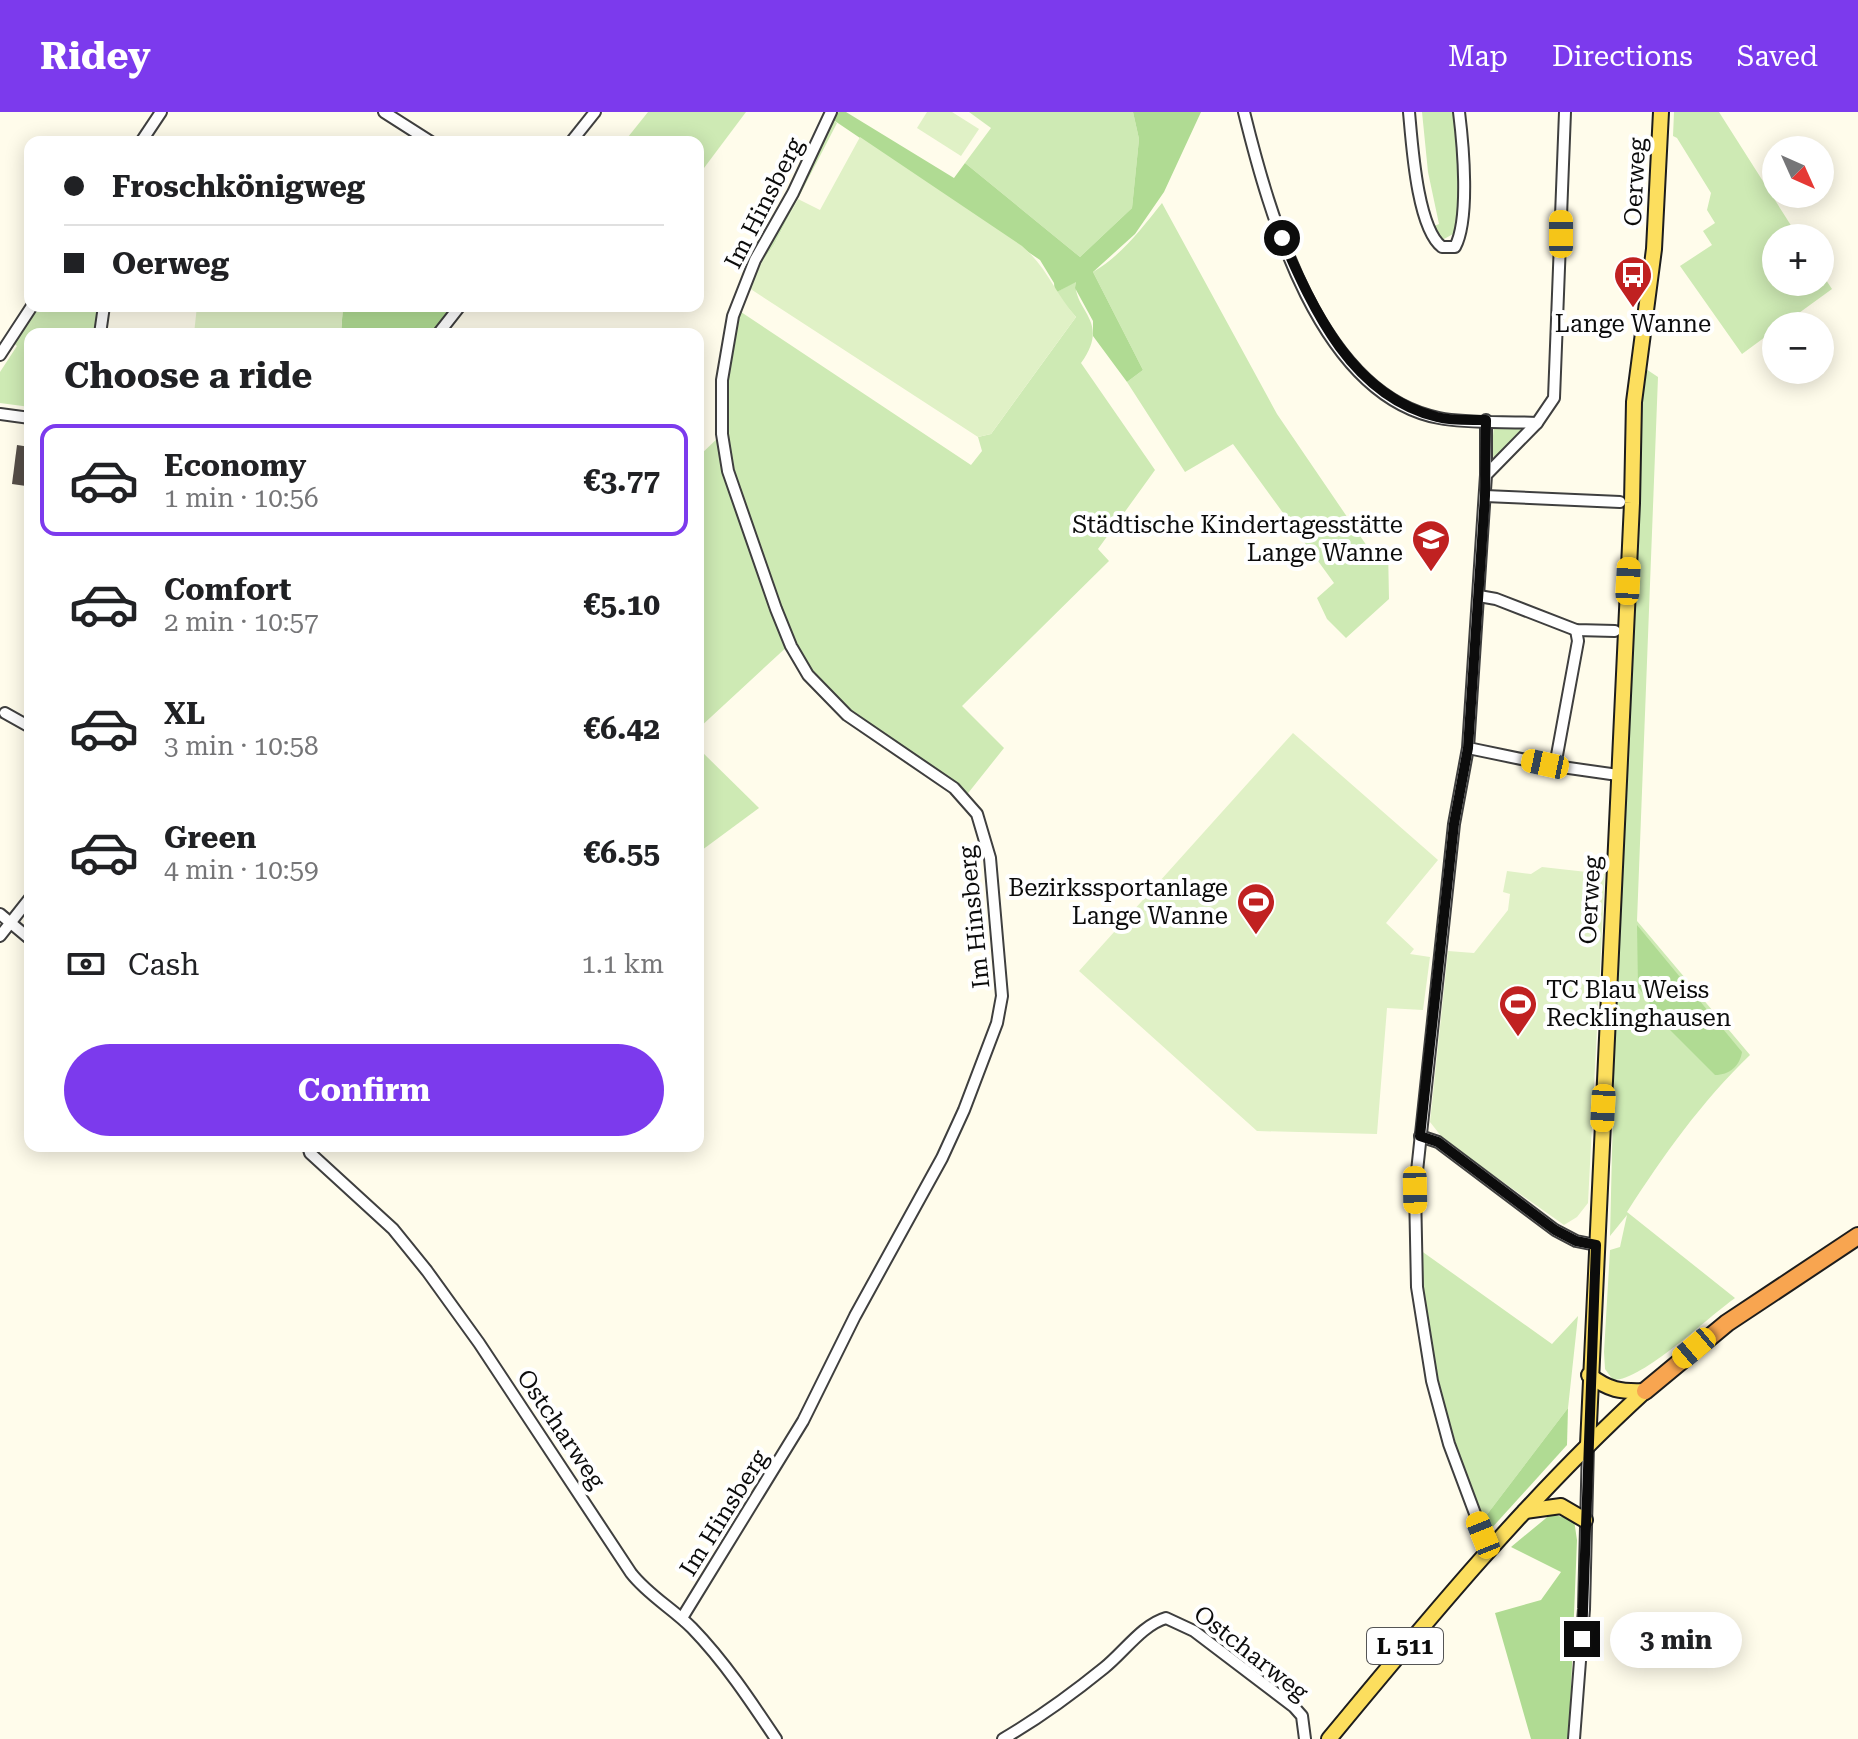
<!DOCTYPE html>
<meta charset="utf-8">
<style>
:root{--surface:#fff;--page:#f6f6f6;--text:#202124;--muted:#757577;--line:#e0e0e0;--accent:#7c3aed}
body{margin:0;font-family:"Roboto Serif",serif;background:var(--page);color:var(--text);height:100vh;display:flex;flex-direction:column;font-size:30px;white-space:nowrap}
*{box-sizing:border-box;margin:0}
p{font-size:26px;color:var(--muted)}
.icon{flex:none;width:44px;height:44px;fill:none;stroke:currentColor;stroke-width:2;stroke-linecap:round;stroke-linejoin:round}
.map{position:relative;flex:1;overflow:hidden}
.sheet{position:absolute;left:24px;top:216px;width:680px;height:824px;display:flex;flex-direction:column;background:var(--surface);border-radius:16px;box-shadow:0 4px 20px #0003}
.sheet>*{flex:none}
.banner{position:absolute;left:24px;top:24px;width:680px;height:176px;border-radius:16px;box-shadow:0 4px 20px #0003;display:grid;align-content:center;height:176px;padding:0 40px;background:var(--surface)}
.needle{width:52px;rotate:135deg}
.fabs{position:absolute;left:1762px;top:24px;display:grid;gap:16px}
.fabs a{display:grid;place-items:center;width:72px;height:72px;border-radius:50%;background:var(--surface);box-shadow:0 4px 20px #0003;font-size:40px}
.end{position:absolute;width:36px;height:36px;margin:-18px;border:10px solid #0c0c0c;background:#fff;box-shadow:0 0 0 4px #fff}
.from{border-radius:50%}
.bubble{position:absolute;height:56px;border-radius:28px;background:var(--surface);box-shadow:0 4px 20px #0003;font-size:26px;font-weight:700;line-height:56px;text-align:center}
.car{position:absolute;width:24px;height:48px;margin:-24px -12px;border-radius:10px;box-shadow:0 0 6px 2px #0007;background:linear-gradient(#f5c518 24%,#345 0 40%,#f5c518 0 76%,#345 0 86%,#f5c518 0)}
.banner b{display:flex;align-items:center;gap:28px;height:76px;font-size:30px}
.banner b+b{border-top:2px solid var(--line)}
.banner i{width:20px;height:20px;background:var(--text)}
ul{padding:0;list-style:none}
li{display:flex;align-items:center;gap:24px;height:112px;margin:0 16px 12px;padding:0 24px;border:4px solid transparent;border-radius:16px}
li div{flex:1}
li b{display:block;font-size:30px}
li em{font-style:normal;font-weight:700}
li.current{border-color:var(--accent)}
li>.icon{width:72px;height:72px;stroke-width:1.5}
h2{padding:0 40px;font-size:36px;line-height:96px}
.pay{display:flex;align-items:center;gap:20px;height:88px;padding:0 40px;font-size:30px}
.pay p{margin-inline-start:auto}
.primary-button{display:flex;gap:16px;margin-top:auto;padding:16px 40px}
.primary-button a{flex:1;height:92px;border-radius:48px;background:var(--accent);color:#fff;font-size:32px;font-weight:700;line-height:92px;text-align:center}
header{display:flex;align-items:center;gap:48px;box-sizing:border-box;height:112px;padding:0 40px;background:var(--accent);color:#fff}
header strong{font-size:38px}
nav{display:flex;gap:44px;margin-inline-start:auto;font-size:28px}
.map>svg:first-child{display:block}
</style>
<header>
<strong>Ridey</strong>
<nav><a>Map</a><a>Directions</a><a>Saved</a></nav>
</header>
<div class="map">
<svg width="1858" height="1627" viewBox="0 0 1858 1627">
<rect width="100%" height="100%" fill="#fffceb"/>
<!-- green -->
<g fill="#ceeab4">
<path d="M648 0H746L698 64V30H624Z"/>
<path d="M969 0H1133L1139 27 1132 96 1080 145 965 51 991 16Z"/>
<path d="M1422 0H1455C1459 39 1464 83 1455 121L1444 127 1438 124 1432 115 1439 112 1428 60Z"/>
<path d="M1674 0H1719L1799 126H1776V170H1820V159L1832 177 1781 214H1776V217L1742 242 1680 154 1712 133 1703 119 1715 111 1707 98 1711 81 1677 26 1673 24Z"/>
<path d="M829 5 837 11 774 133 746 174Z"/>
<path d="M1162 91 1277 302 1371 440 1375 435 1388 436 1389 487 1346 526 1327 507 1317 486 1334 471 1233 332 1185 360 1127 270 1143 258 1093 160C1121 144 1142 116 1162 91Z"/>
<path d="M1076 169C1072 199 1112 208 1081 251L1155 358 1098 437 1109 449 962 594 1004 636 965 685 821 579 790 532 698 617V345L722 322V268L738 198 971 353 982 339 978 325 991 322 1076 205 1055 181Z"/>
<path d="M37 194H99L95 222H30V295L0 291V260L17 234 13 231Z"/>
<path d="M1640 253 1658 265 1637 809 1750 943C1702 989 1663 1044 1627 1100L1735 1186C1708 1205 1642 1269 1613 1268L1605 1257 1604 1240 1610 1138 1620 1135 1627 1103 1610 1124 1621 663Z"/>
<path d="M1494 314H1521L1523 318 1495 346 1491 343Z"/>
<path d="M698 636 759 696 698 741Z"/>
<path d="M1420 1138 1552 1232 1578 1204 1568 1296 1482 1409C1451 1323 1423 1230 1420 1138Z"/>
</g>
<!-- forest -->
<g fill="#b0db93">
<path d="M839 0H846L954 66 965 51 1080 145 1132 96 1139 27 1133 0H1201L1164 80 1135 122 1093 160 1143 258 1127 270 1093 224V209L1075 176 1076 170 1055 181 1054 171 1040 148 829 5Z"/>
<path d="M343 194H452L430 222H341Z"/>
<path d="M1637 813 1742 940C1740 954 1729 963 1715 963L1665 913 1638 875Z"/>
<path d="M1568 1296 1567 1333 1489 1419 1482 1409Z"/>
<path d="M1551 1402 1574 1408 1577 1428 1569 1627H1531L1495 1501 1541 1488 1561 1460 1511 1435Z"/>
</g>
<!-- pitch -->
<g fill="#e0f1c6">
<path d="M927 0H952L979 17 961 44 917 16Z"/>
<path d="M860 25 1022 134C1047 155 1055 181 1076 205L991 322 978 325 746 174 774 133 798 87 820 98Z"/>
<path d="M197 194H343L341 222H194Z"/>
<path d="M1293 621 1438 748 1386 811 1414 837 1410 842 1430 845 1423 898 1387 896 1377 1022 1257 1019 1079 859Z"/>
<path d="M1542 755 1605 762 1588 1091 1577 1105 1564 1113 1445 1029 1430 1010 1448 839 1474 841 1508 798 1510 782 1503 780 1507 759 1531 762Z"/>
</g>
<!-- building -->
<path fill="#554e48" d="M17 333 30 335 26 374 12 372Z"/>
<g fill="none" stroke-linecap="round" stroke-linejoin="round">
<defs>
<g id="minor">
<path d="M384 0 431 30"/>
<path d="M1244 0C1269 101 1319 283 1439 306 1470 312 1506 309 1537 311"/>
<path d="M1409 0C1412 32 1417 116 1442 135H1455C1470 107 1463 32 1459 0"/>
<path d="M141 30 161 0"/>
<path d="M571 30 595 0"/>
<path d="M100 222 104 194"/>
<path d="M438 222 460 194"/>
<path d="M0 243 32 194"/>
<path d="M0 302 30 306"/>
<path d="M1486 363V308"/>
<path d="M1485 384 1620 390"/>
<path d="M1479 484 1496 487 1576 518 1615 519"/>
<path d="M5 601 30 615"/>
<path d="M1473 637 1555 654 1618 663"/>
<path d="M1555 654 1578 529 1576 518"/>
<path d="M0 802 30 827"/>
<path d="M0 824 30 786"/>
<path d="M1420 1024 1438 1030 1555 1118 1576 1129 1596 1133"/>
<path d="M308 1034 310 1041 393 1117 427 1159 479 1231 631 1461C648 1483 672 1496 692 1516 724 1549 750 1588 776 1627"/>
<path d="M1483 1423 1449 1332 1432 1269 1417 1175 1415 1078 1454 712 1468 636 1486 363 1537 311 1554 286 1565 0"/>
<path d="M682 1506 803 1309 855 1204 942 1046 964 998 997 911 1002 884 990 746 977 702 954 676 847 603 808 563 791 534 776 497 728 359 722 322V268L733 204 755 148 793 81 831 0"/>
<path d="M1003 1627C1039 1606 1072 1582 1104 1556 1124 1540 1142 1513 1166 1506L1194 1519 1294 1595 1302 1604 1305 1627"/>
<path d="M1574 1627 1584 1497 1588 1333"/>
</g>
<g id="major">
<path d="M1589 1263C1609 1278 1620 1280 1645 1279"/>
<path d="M1588 1333 1632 391 1634 290 1654 137 1661 0"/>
<path d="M1525 1399 1561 1394 1585 1408"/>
<path d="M1329 1627C1429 1506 1529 1385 1645 1279"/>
</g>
<path id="highway" d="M1645 1279 1727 1211 1858 1124"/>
</defs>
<!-- minor casing -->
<use href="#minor" stroke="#3f3f3f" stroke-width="14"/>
<!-- major casing -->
<use href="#major" stroke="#1d1d1d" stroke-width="18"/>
<!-- highway casing -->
<use href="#highway" stroke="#1d1d1d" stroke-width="20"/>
<!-- minor -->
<use href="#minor" stroke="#fff" stroke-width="10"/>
<!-- major -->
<use href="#major" stroke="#fcde5e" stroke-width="14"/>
<!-- highway -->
<use href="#highway" stroke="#f8a550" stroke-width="16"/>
</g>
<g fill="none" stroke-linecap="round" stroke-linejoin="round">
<!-- route -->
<path stroke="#0c0c0c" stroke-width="10" d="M1282 126C1314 199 1352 284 1437 305 1452 309 1470 308 1486 308L1485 384 1468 636 1454 712 1420 1024 1438 1030 1555 1118 1576 1129 1596 1133 1582 1527"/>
</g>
<!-- icons -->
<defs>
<symbol id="bus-pin" viewBox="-11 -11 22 30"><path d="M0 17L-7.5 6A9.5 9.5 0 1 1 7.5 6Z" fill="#c02121" stroke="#fff"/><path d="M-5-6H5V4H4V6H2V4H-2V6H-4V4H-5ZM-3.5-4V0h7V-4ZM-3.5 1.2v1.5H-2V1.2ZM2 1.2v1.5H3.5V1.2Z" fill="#fff"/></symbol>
<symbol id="school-pin" viewBox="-11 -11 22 30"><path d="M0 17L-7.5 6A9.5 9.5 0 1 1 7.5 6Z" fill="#c02121" stroke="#fff"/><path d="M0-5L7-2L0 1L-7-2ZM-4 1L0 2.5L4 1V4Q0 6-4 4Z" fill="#fff"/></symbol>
<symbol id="stadium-pin" viewBox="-11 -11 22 30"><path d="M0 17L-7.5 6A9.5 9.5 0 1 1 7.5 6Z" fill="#c02121" stroke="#fff"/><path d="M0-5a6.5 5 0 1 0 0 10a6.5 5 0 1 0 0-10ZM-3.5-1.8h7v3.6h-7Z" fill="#fff"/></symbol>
</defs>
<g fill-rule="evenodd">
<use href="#bus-pin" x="1611" y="141" width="44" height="60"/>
<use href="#school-pin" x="1409" y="405" width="44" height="60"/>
<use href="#stadium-pin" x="1234" y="768" width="44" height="60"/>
<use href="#stadium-pin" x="1496" y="870" width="44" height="60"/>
</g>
<g text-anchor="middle" stroke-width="8" stroke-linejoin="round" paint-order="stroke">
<!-- shield labels -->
<rect fill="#fff" stroke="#555" stroke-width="2" x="1367" y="1516" width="76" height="36" rx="6"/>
<g font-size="22" font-weight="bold" fill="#0c0c0c">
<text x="1405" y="1542">L 511</text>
</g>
<!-- street labels -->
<g font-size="24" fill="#0c0c0c" stroke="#fff">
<text transform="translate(1635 70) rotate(-87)" y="8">Oerweg</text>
<text transform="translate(764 91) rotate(-63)" y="8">Im Hinsberg</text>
<text transform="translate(1590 788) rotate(-87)" y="8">Oerweg</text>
<text transform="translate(974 805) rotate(-96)" y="8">Im Hinsberg</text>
<text transform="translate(561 1317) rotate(56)" y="8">Ostcharweg</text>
<text transform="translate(724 1401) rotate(-58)" y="8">Im Hinsberg</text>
<text transform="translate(1251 1541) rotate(38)" y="8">Ostcharweg</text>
</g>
<!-- poi labels -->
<g font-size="24" fill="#0c0c0c" stroke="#fff" text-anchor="end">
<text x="1633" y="220" text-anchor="middle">Lange Wanne</text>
<text x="1403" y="421">Städtische Kindertagesstätte<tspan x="1403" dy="28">Lange Wanne</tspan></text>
<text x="1228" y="784">Bezirkssportanlage<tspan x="1228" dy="28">Lange Wanne</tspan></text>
<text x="1546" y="886" text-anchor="start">TC Blau Weiss<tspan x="1546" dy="28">Recklinghausen</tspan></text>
</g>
</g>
</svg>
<div class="fabs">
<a><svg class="needle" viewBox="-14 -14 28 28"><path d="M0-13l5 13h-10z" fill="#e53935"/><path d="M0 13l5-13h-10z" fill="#757577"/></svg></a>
<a>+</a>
<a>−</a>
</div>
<i class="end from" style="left:1282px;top:126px"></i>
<i class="end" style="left:1582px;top:1527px"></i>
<div class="bubble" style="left:1610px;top:1500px;width:132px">3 min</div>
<i class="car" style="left:1561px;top:122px;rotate:0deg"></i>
<i class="car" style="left:1628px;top:469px;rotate:3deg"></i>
<i class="car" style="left:1545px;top:652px;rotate:282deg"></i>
<i class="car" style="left:1603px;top:996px;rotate:183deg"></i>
<i class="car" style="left:1415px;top:1078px;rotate:179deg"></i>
<i class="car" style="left:1694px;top:1236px;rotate:230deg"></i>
<i class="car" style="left:1483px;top:1423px;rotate:338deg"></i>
<div class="banner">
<b><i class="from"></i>Froschkönigweg</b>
<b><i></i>Oerweg</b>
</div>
<section class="sheet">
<h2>Choose a ride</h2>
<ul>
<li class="current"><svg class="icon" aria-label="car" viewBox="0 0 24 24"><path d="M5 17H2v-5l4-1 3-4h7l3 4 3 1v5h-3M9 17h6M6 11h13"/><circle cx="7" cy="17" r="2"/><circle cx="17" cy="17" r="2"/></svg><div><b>Economy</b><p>1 min · 10:56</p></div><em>€3.77</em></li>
<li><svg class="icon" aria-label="car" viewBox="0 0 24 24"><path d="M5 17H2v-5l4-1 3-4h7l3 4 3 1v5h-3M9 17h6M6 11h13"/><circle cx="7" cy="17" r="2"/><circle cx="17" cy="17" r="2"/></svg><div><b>Comfort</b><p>2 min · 10:57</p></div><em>€5.10</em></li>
<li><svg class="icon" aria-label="car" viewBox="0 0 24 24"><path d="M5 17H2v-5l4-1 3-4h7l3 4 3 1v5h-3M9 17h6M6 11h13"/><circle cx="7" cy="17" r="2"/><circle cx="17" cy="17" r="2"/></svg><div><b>XL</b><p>3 min · 10:58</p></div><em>€6.42</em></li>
<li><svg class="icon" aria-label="car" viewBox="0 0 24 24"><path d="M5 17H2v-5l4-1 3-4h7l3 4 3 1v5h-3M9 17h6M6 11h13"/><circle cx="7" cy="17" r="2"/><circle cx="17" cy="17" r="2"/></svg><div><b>Green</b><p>4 min · 10:59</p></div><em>€6.55</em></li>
</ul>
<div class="pay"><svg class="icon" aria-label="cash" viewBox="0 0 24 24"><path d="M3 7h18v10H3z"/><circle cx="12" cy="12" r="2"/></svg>Cash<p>1.1 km</p></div>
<div class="primary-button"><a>Confirm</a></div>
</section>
</div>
